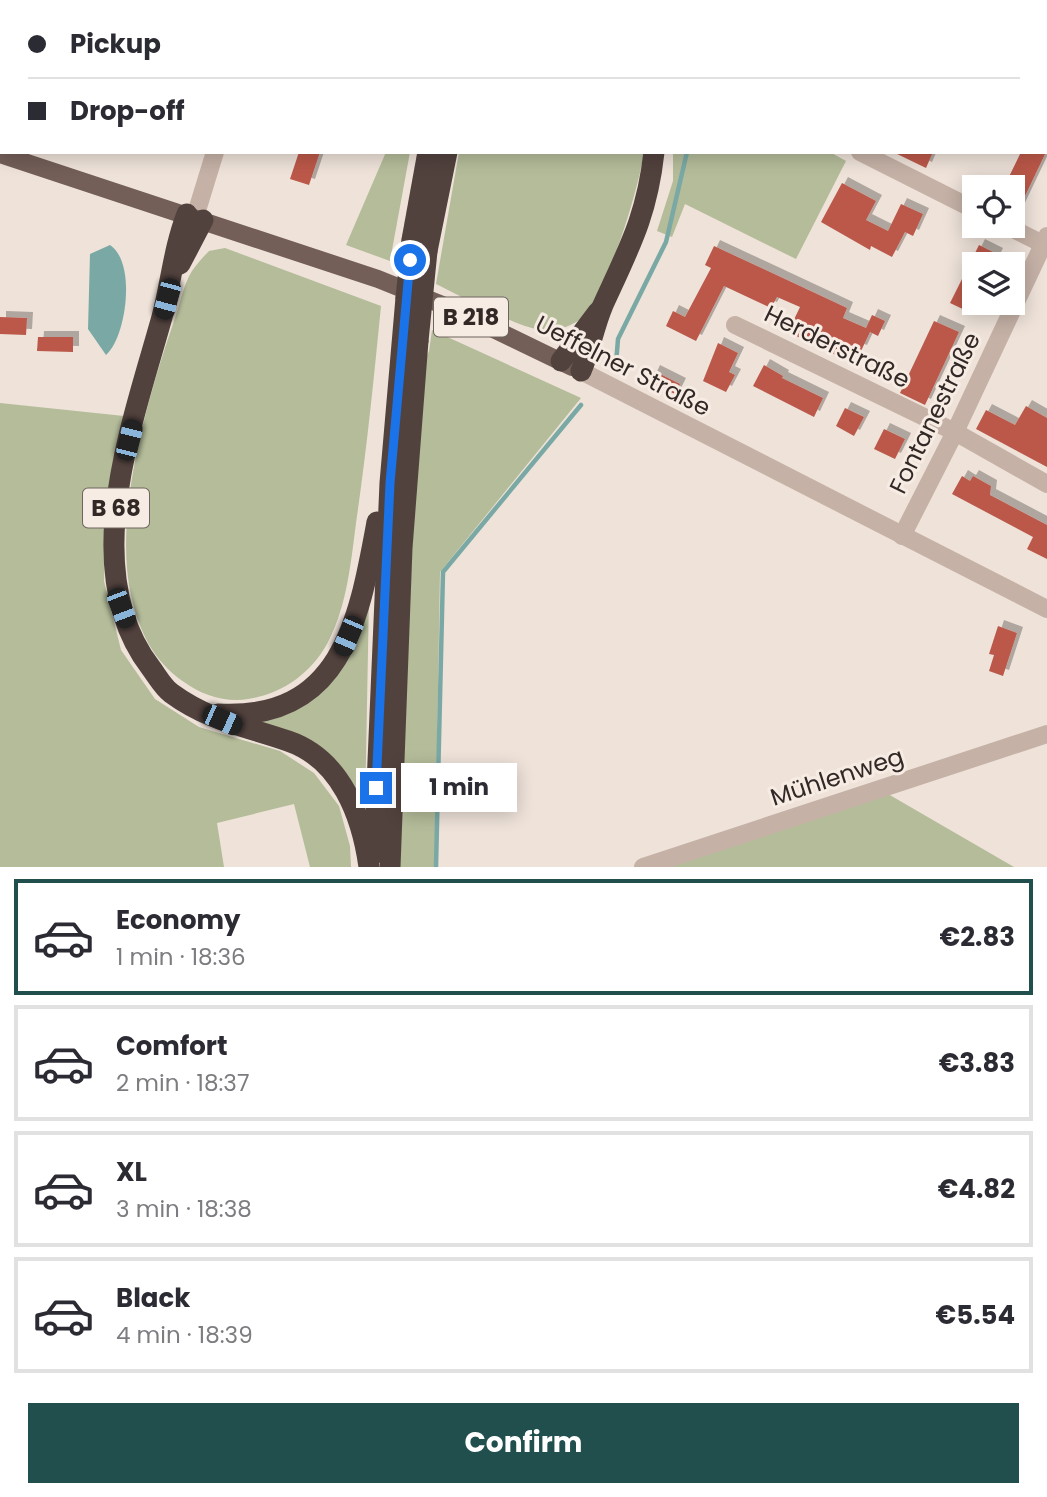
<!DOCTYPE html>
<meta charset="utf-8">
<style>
:root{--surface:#fff;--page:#f7f7f7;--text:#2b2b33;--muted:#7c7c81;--line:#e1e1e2;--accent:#204f4d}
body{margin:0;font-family:Poppins,sans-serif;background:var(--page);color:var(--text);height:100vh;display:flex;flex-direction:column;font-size:26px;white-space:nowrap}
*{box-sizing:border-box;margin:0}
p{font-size:23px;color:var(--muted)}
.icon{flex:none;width:38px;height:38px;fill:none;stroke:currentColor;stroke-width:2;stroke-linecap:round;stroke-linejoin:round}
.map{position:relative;height:867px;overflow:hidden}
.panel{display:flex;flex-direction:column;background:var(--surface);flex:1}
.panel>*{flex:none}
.top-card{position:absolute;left:0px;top:0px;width:1048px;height:154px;box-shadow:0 4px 18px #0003;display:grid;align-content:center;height:154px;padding:0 28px;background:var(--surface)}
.tools{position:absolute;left:962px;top:175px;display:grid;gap:14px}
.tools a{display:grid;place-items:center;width:63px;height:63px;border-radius:0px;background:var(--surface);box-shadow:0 4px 18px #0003;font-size:35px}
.end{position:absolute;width:32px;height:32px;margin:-16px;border:9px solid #1a73e8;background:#fff;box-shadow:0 0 0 4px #fff}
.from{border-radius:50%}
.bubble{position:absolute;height:49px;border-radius:0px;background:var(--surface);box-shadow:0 4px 18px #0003;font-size:23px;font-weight:700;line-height:49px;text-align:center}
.car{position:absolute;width:21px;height:42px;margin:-21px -10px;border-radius:9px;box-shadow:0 0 5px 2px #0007;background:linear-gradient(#222 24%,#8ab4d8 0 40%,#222 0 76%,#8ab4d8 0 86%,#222 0)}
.top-card b{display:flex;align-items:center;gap:24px;height:66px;font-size:26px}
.top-card b+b{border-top:2px solid var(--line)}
.top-card i{width:18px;height:18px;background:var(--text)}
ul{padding:12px 0 0;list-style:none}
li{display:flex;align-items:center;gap:21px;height:116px;margin:0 14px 10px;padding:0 14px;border:4px solid var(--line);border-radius:0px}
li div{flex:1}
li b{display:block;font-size:26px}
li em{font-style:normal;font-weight:700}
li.active{border-color:var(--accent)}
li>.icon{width:63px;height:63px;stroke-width:1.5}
.primary-button{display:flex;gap:14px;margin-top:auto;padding:14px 28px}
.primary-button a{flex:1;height:80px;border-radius:0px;background:var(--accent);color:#fff;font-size:28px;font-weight:700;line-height:80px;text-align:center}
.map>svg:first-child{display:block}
</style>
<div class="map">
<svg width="1047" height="867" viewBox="0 0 1047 867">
<defs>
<filter id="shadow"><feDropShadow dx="6" dy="-6" stdDeviation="0" flood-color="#0004"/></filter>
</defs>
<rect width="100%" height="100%" fill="#eee2d9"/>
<!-- green -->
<g fill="#b4bc9a">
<path d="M386 152H410L390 261 346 245Z"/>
<path d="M459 152H644C639 188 606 299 579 320 573 325 556 331 549 331 524 332 461 296 436 284Z"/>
<path d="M673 152H830L846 161 796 259 685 204 672 237 657 231 673 181Z"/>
<path d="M225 248 381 306C374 377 367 447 357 516 351 559 348 605 327 644 310 674 282 694 248 699 227 703 201 695 184 682 153 661 139 631 131 595 113 515 148 397 174 321 180 305 183 285 192 271 197 264 203 257 209 251Z"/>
<path d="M432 330 581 398 440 572 435 867H399L402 689 425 360 429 351Z"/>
<path d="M0 403 124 416 107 511 104 581 121 650 155 699 199 727 280 751 314 773 339 806 350 846 351 867H310L294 804 217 823 224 867H0Z"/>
<path d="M369 597 365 812 354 787 238 722 276 718 305 704Z"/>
<path d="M888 794 1014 867H670Z"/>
</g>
<!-- water -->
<path fill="#7aa9a5" d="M110 245C137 263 126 338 106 355L88 329 90 254Z"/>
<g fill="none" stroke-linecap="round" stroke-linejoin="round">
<!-- stream -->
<g stroke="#7aa9a5" stroke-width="4.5">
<path d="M657 0 658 2"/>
<path d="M616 364 618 339 666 242 687 152"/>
<path d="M436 867 443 572 581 405"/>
</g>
</g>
<!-- building -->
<g fill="#bb594a" filter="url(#shadow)">
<path d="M299 152H320L309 185 290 179Z"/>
<path d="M893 152H933L926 168Z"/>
<path d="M1021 152H1046L1015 217 1013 187H1004Z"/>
<path d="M842 183 876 201 866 220 888 231 901 204 923 214 913 236 905 232 892 257 871 246 870 250 821 222Z"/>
<path d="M979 245 997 254 992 264H975V299L969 312 950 303Z"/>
<path d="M714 246 847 308 843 318 866 328 872 315 885 321 878 336 870 332 861 351 851 347 846 360 788 332 800 307 777 297 771 308 724 286 696 341 666 326 673 311 685 317 711 268 705 265Z"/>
<path d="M0 317 27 318 26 335 0 334Z"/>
<path d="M934 321 959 332 925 405 900 393Z"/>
<path d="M38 337H73V352L37 351Z"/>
<path d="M718 343 738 353 729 372 735 375 726 392 703 381Z"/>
<path d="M764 365 783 376 782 378 823 398 814 417 753 386Z"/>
<path d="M654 371 680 384 675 394 649 382Z"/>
<path d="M1026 406 1047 418V467L976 429 986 410 1015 425Z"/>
<path d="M845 408 864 417 854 436 836 426Z"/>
<path d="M884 429 905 439 895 459 874 449Z"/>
<path d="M962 476 970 481 973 476 991 486 990 495 1047 525V559L1027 549 1033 537 952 494Z"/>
<path d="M998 626 1017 633 1003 676 989 671 994 655 989 654Z"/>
</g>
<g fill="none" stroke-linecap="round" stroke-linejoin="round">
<!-- minor -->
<g stroke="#c5b1a6" stroke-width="18">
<path d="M706 2 707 0"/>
<path d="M951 2 953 0"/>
<path d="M860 152 975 210"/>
<path d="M195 217 215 152"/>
<path d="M1007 226 1047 246"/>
<path d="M735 325 955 432 1047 484"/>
<path d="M581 371 1047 609"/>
<path d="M902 536 955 432 1047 236"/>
<path d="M643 867 1047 734"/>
</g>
<!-- major -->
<path stroke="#735e58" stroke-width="18" d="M0 154 378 279 450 308 572 367"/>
<!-- highway -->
<g stroke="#52423e" stroke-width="21">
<path d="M596 0 598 2"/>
<path d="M453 2 454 0"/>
<path d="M535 2 556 0"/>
<path d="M187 214C174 247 171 283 162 317 133 422 76 571 151 668 157 676 163 687 171 693 209 721 245 726 288 741 341 759 362 816 369 867"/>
<path d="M412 240 428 152"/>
<path d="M427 251 447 152"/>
<path d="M180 264 203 220"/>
<path d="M561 361 598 312"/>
<path d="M581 371C590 350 594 326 603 305 629 248 647 216 654 152"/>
<path d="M218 714C342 721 359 620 377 522"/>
<path d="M374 854 390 483 406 298"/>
<path d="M390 867 402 548 418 341"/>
</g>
<!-- highway-bridge -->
<g stroke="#52423e" stroke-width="21">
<path d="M406 298 412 240"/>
<path d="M418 341 427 251"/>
</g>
</g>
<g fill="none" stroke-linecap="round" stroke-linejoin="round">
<!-- route -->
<path stroke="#1a73e8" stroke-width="9" d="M376 788 390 483 410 260"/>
</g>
<g text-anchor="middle" stroke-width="6" stroke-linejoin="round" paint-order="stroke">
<!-- shield labels -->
<g fill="#f7ece4" stroke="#6d645f" stroke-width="2">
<rect x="434" y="297.5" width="74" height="39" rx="5"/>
<rect x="83" y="488.5" width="66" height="39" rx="5"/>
</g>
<g font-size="23" font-weight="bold" fill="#322926">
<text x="471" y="325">B 218</text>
<text x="116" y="516">B 68</text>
</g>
<!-- street labels -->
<g font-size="24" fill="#322926" stroke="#f7ece4">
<text transform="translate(837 347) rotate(26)" y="8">Herderstraße</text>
<text transform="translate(623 366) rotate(27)" y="8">Ueffelner Straße</text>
<text transform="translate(935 413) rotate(-64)" y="8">Fontanestraße</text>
<text transform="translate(837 777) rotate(-18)" y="8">Mühlenweg</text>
</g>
</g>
</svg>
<div class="tools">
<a><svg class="icon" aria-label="locate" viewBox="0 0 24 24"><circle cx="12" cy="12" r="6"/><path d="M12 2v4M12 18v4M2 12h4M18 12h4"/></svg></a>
<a><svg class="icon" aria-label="layers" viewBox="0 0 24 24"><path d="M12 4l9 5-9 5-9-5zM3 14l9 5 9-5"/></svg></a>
</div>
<i class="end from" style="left:410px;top:260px"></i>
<i class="end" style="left:376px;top:788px"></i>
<div class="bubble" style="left:401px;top:763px;width:116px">1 min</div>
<i class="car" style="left:167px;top:299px;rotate:195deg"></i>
<i class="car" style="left:129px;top:440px;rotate:14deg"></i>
<i class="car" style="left:121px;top:608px;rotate:159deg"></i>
<i class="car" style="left:348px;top:636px;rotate:203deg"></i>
<i class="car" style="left:222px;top:720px;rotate:114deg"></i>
<div class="top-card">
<b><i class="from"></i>Pickup</b>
<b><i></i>Drop-off</b>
</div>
</div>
<section class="panel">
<ul>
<li class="active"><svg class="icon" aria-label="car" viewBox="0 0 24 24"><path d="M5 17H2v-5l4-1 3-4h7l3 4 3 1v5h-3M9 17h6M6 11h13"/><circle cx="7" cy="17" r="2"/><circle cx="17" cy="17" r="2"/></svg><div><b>Economy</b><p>1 min · 18:36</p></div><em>€2.83</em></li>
<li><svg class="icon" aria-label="car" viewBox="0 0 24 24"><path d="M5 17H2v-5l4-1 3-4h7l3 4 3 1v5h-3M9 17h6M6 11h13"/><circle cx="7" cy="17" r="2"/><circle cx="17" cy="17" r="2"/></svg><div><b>Comfort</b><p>2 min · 18:37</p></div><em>€3.83</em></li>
<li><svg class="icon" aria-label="car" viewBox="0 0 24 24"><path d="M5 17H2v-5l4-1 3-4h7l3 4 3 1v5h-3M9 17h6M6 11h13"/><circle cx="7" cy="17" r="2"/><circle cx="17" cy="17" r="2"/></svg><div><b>XL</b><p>3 min · 18:38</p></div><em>€4.82</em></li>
<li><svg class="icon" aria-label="car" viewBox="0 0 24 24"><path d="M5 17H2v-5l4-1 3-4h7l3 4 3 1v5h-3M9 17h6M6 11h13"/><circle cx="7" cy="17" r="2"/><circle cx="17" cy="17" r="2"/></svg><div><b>Black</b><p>4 min · 18:39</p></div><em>€5.54</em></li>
</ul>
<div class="primary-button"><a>Confirm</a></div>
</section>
